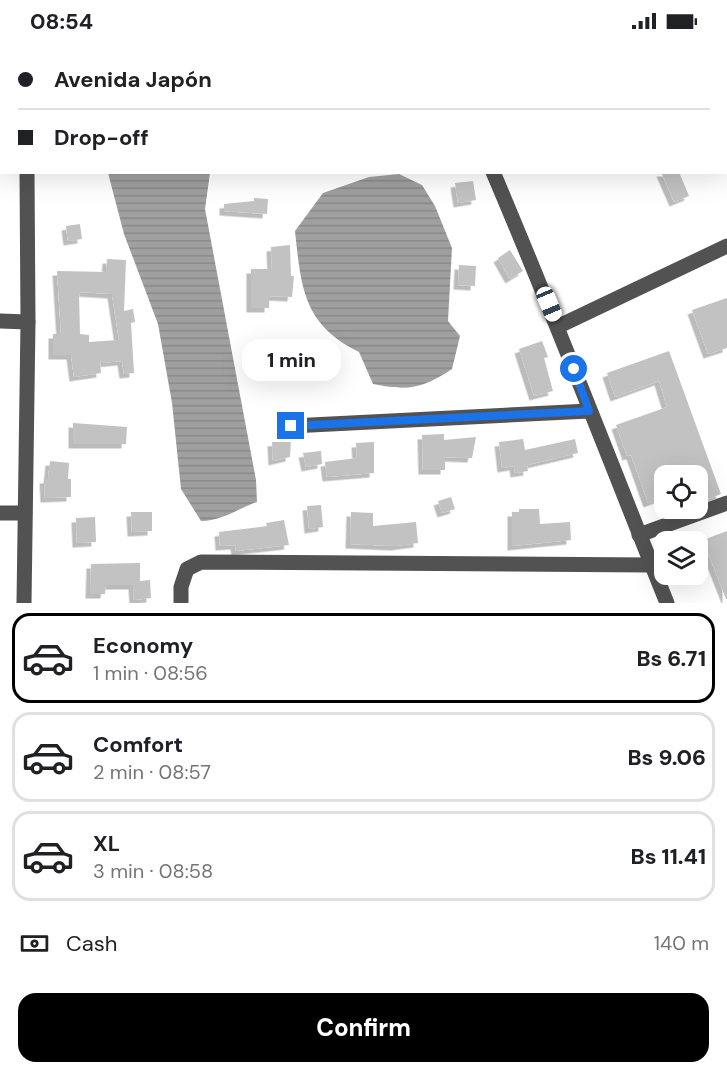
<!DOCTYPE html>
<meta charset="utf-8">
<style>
:root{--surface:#fff;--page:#f2f2f2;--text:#202124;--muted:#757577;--line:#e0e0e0;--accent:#000}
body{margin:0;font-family:"DM Sans",sans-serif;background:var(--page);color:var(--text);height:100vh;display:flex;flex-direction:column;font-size:22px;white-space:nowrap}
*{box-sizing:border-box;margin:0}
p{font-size:20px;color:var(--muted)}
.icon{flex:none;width:33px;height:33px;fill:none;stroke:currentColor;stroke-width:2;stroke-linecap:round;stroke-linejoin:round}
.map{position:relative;height:561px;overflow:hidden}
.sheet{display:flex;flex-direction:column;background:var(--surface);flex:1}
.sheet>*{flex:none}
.banner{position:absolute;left:0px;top:0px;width:728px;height:132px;box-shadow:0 6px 24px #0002;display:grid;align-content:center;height:132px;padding:0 18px;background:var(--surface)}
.tools{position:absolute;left:654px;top:423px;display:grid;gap:12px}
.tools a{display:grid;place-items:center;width:54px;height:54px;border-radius:12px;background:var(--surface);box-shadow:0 6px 24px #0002;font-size:30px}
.end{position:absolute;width:27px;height:27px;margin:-14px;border:8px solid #1a73e8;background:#fff;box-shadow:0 0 0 3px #fff}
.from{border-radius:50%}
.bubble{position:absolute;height:42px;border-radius:18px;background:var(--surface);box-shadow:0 6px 24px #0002;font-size:20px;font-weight:800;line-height:42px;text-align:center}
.car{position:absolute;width:18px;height:36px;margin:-18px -9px;border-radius:8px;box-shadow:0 0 4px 2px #0007;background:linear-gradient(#fff 24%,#345 0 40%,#fff 0 76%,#345 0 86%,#fff 0)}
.banner b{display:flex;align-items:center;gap:21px;height:57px;font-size:22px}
.banner b+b{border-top:2px solid var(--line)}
.banner i{width:15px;height:15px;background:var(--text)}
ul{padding:10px 0 0;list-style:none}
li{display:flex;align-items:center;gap:18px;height:90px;margin:0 12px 9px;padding:0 6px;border:3px solid var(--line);border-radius:18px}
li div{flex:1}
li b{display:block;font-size:22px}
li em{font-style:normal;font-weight:800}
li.current{border-color:var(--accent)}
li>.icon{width:54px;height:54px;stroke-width:1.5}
.pay{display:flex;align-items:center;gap:15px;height:66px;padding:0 18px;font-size:22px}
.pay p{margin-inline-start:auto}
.cta{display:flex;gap:12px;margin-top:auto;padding:12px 18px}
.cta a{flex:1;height:69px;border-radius:18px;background:var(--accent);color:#fff;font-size:24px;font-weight:800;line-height:69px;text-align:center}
.status{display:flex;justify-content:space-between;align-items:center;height:42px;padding:0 30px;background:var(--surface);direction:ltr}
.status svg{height:16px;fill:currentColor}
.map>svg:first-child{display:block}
</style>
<div class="status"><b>08:54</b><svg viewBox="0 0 49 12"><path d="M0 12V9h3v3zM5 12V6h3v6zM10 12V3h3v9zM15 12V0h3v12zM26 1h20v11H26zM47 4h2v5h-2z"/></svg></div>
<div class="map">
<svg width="727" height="561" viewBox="0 0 727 561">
<defs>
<pattern id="water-rules" width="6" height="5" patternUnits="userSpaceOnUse" patternTransform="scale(1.5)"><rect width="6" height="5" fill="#a0a0a0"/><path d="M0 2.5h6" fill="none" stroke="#888"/></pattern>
<filter id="shadow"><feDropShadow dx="-4.5" dy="4.5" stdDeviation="0" flood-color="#0004"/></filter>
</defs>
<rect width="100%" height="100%" fill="#fff"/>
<!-- water -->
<g fill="url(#water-rules)">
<path d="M102 0H208L102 1Z"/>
<path d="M108 131H210L205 167 256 438 257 460C237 467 222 479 201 479L181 447 172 361 158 282 124 192Z"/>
<path d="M399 132 422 143 435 164 452 206 448 279 460 294 452 327C422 347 408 349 373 342L359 310C303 283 301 245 295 189L323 151 369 135Z"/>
</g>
<!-- building -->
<g fill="#c2c2c2" fill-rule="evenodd" filter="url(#shadow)">
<path d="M661 130H679L689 154 674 160Z"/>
<path d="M473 139 476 158 458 161 455 141Z"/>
<path d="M254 156 268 157 267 172 224 169V162L254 159Z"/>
<path d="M80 182 82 197 68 199 66 184Z"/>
<path d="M290 203 291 234H294L292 255 269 254V266H251V227H272L271 205Z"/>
<path d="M510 208 523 229 510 237 498 216Z"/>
<path d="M107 217 126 218 124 269 133 267 135 280 131 281 134 331 124 332 122 319 100 321 101 331 74 335 71 313H53V292H61L57 229 106 230ZM79 250 112 252 119 298 89 300V293L80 292Z"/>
<path d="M459 223 476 224 475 244 458 243Z"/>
<path d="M727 256V306L708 312 692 268Z"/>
<path d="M542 299 548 315 544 316 553 349 534 354 519 307Z"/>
<rect x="258" y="303" width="20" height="14"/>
<path d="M669 309 721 452 698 461V434H664V455L648 461 631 413 627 414 616 383 667 365 659 339 615 355 607 331Z"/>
<path d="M73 381 127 385 126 402H73Z"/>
<path d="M444 392V398L476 395 472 416 445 415V428H423L422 393Z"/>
<path d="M523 397 525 408 575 397 578 411 527 423 528 429 515 431 514 424 502 426 499 400Z"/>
<path d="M291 398 290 415 273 419 272 400Z"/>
<path d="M374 400V431L327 435 325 420 357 416 356 401Z"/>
<path d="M321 409 322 422 306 425 303 411Z"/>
<path d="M50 419 69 421 68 437H71V455L45 456 44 437H48Z"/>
<path d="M451 455 455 467 442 471 438 459Z"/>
<path d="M321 463 323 485 309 487 307 464Z"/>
<path d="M519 467H539L540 482 570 480 571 498 512 504V470H519Z"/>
<path d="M131 470H152V489L132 490Z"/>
<path d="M351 470 373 471V484L416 480 418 501 395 504 350 502Z"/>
<path d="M95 475 96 500 77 501 76 476Z"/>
<path d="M284 478 289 503 236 509 235 503 220 504 219 490 267 484 266 481Z"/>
<path d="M727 489V557H726L703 498Z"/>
<path d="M140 521V539L150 538 151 556 134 558 133 543H106L105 552H90L91 522Z"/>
</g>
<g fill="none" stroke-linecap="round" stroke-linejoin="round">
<!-- minor -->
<g stroke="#525252" stroke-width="15">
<path d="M421 0 422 2"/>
<path d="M27 2V0"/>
<path d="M625 2 629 0"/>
<path d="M0 75H2"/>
<path d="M493 130C554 273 609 417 667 561"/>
<path d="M0 279 28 280"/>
<path d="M559 284 727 204"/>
<path d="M291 384 589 369"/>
<path d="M0 471H25"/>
<path d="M639 493 727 461"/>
<path d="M24 561 28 280 27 130"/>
<path d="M181 561V545L187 527 201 520 652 523"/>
</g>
</g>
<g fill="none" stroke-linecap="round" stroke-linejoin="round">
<!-- route -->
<path stroke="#1a73e8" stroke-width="8" d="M291 384 589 369 574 327"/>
</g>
</svg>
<div class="tools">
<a><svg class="icon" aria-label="locate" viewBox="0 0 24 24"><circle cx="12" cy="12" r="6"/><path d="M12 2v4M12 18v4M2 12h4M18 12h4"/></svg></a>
<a><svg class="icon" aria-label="layers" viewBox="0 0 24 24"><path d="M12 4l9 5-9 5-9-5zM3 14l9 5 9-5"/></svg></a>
</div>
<i class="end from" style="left:574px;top:327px"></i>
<i class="end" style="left:291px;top:384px"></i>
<div class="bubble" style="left:242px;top:297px;width:99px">1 min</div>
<i class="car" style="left:549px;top:262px;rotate:157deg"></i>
<div class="banner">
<b><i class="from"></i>Avenida Japón</b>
<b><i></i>Drop-off</b>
</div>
</div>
<section class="sheet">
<ul>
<li class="current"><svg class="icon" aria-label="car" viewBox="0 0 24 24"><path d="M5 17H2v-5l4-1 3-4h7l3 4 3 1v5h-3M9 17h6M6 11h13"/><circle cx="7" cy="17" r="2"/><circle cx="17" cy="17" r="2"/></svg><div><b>Economy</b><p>1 min · 08:56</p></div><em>Bs 6.71</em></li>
<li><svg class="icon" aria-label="car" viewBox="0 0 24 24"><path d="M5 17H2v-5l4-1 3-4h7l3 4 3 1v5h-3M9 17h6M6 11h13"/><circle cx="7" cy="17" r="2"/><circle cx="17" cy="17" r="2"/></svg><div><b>Comfort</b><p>2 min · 08:57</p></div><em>Bs 9.06</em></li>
<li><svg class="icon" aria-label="car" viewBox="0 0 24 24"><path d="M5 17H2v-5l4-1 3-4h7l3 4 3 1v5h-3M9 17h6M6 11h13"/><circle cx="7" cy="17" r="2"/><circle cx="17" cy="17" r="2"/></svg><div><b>XL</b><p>3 min · 08:58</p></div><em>Bs 11.41</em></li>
</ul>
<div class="pay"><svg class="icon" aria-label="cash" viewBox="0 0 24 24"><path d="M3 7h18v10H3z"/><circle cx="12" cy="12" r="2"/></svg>Cash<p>140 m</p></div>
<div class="cta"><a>Confirm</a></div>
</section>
